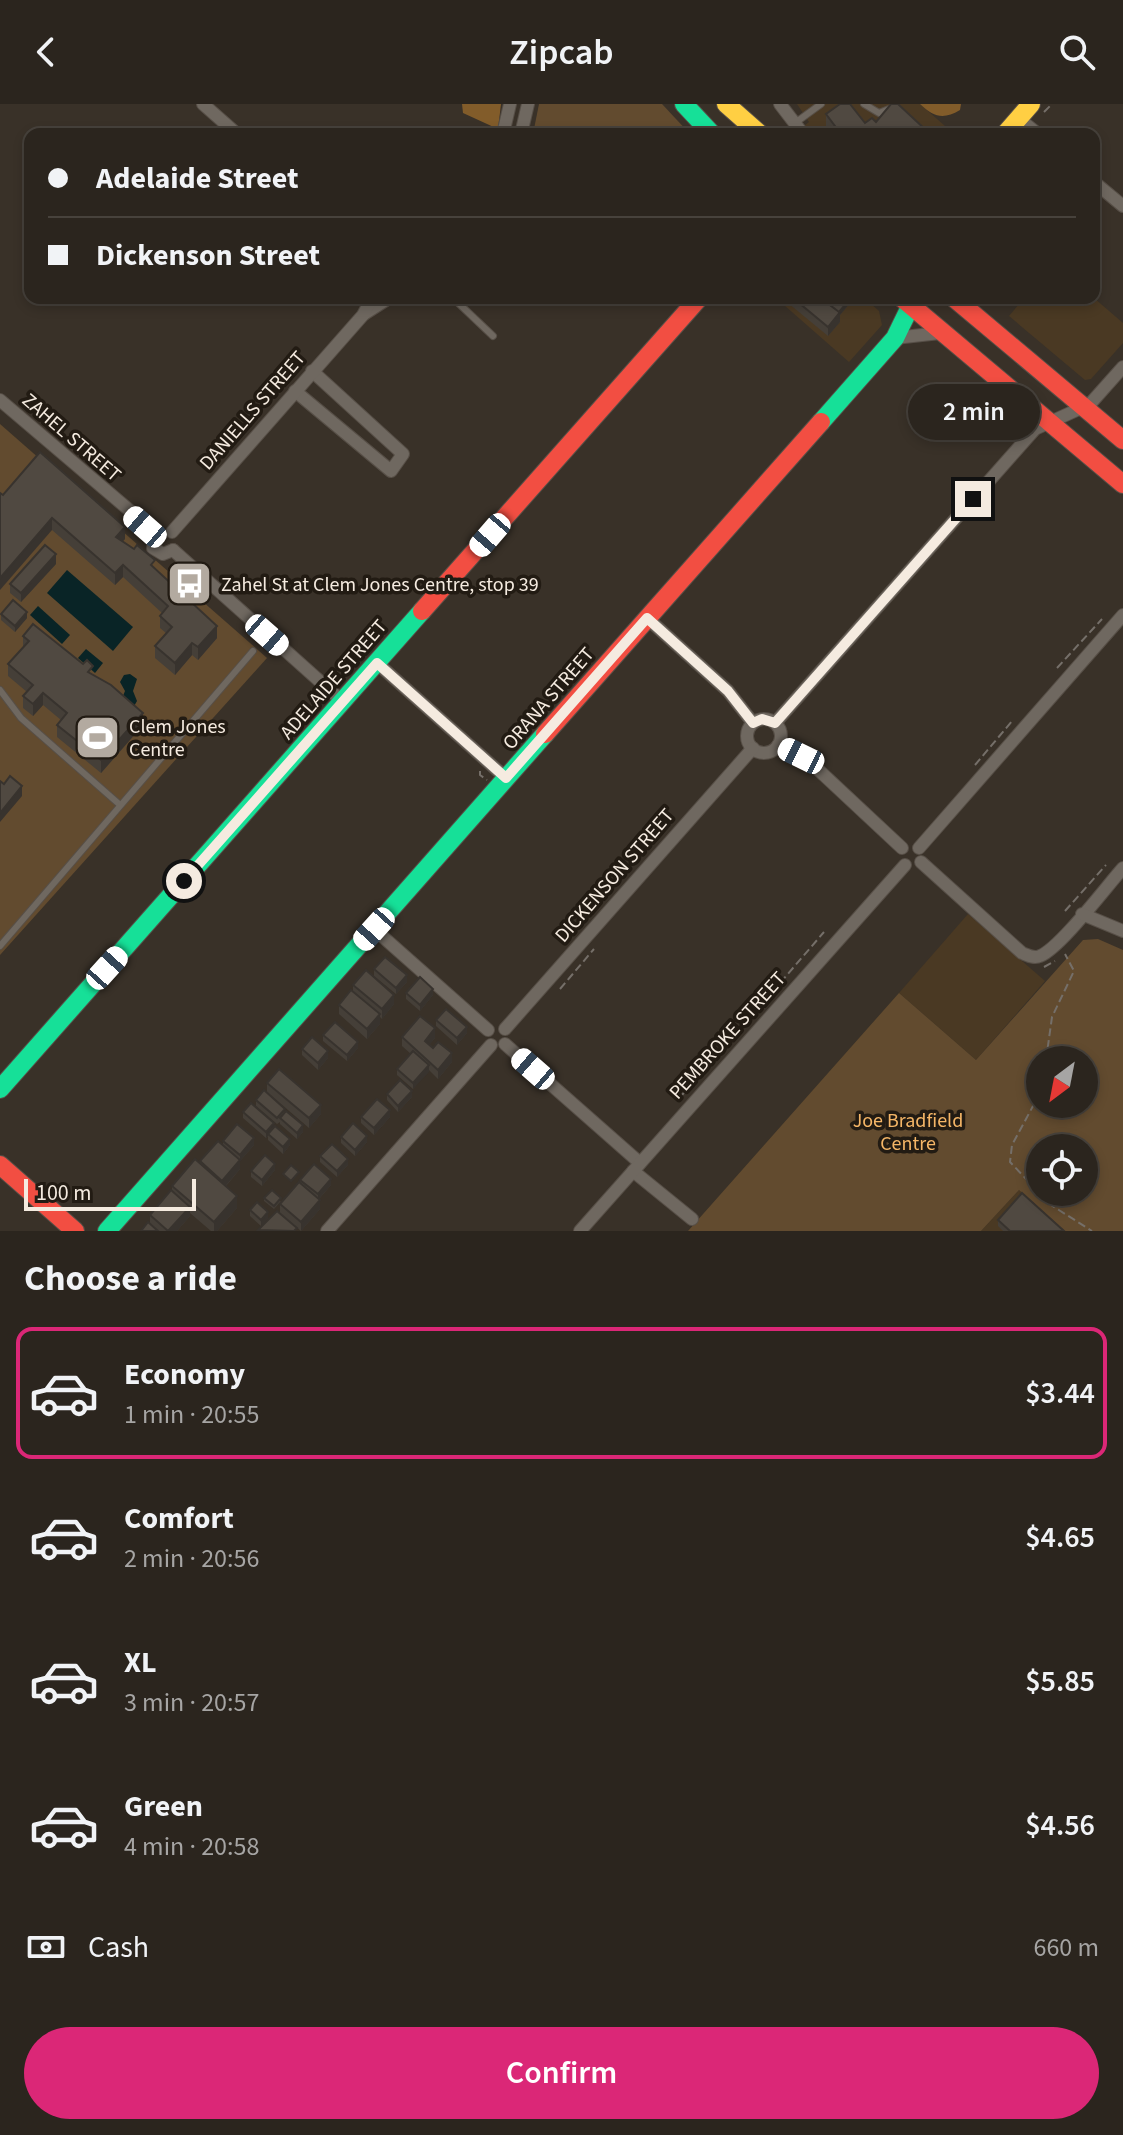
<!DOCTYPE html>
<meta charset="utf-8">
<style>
:root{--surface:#2b251e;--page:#37312b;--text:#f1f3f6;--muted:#a6a5a4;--line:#47423c;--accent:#db2777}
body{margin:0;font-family:"Source Sans 3",sans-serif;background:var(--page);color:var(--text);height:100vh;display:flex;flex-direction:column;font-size:30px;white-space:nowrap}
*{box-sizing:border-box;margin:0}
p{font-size:26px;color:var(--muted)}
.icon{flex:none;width:44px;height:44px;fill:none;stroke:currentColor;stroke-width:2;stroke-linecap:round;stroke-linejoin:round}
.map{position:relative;height:1127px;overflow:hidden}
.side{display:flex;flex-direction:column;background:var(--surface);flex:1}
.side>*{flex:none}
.hud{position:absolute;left:24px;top:24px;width:1076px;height:176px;border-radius:16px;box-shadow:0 4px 12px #0003,0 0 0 2px var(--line);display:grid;align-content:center;height:176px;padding:0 24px;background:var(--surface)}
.needle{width:52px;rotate:212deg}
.buttons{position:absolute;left:1026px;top:942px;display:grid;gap:16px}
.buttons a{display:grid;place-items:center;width:72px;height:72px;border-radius:50%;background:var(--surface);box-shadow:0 4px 12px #0003,0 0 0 2px var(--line);font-size:40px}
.scale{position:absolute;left:24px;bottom:20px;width:172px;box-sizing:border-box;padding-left:8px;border:4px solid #f5ebe0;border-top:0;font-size:22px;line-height:28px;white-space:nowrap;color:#f5ebe0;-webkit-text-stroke:6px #221b13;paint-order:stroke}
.end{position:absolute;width:36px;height:36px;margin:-18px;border:10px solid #f5ebe0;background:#111;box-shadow:0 0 0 4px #111}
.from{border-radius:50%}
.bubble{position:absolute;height:56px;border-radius:28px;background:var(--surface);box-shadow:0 4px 12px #0003,0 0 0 2px var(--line);font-size:26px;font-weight:600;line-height:56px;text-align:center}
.car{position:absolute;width:24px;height:48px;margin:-24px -12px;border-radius:10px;box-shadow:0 0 6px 2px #0007;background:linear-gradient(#fff 24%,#345 0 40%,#fff 0 76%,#345 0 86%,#fff 0)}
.hud b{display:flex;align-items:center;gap:28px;height:76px;font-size:30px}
.hud b+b{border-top:2px solid var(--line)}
.hud i{width:20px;height:20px;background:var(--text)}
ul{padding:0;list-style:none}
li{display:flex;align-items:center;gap:24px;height:132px;margin:0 16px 12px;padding:0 8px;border:4px solid transparent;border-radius:16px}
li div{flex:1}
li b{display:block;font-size:30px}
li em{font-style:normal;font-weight:600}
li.selected{border-color:var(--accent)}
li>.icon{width:72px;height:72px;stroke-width:1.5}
h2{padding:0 24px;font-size:36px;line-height:96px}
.pay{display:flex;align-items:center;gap:20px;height:88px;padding:0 24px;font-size:30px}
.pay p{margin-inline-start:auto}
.cta{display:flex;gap:16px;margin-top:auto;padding:16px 24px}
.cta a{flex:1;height:92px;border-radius:48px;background:var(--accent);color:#fff;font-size:32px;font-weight:600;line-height:92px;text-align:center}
header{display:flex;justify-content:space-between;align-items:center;height:104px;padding:0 24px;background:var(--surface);font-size:36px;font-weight:600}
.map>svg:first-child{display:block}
</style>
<header><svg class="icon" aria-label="back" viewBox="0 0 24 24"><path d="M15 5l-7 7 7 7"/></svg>Zipcab<svg class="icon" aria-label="search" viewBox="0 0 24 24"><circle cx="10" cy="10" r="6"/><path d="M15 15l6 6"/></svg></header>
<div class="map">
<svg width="1123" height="1127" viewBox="0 0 1123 1127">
<rect width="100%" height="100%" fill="#393128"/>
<!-- built -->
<g fill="#4a3923">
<path d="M797 0H920L954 30H809L804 22 809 18Z"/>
<path d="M776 194H864L879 207 882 221 849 258Z"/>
<path d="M1024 194H1094L1123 219V239L1091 275 1085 276 1009 212Z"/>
<path d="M968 810 1045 877 976 956 899 889Z"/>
<path d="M1019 1086 1065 1127H981Z"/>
</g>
<!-- green -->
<g fill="#624b2f" fill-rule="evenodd">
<path d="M539 0H662L690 30H533Z"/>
<path d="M0 320 267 554 0 851Z"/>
<path d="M1098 835 1123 846V1127H1065L1019 1086 981 1127H688L899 889 976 956 1083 836ZM1040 956H1084V1000H1040ZM1040 1044H1084V1088H1040Z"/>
</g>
<!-- forest -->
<g fill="#825c2a">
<path d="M462 0H501L498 25 463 9Z"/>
<path d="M920 0H961L960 6C943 16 934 13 920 0Z"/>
</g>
<!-- water -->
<g fill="#092426">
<path d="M67 466 133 523 113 547 47 489Z"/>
<path d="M38 502 70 531 62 540 30 511Z"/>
<path d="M86 545 103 559 95 569 78 554Z"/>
<path d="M130 570 137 575 133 587 137 597 133 604 121 597 125 587 120 578 124 571Z"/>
</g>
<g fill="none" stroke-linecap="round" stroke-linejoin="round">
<defs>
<g id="lane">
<path d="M864 0 879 9 894 3"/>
<path d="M795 19 821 0"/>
<path d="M453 194 493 232"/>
<path d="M0 586 21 614 119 700"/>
<path d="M0 842 253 547"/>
</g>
<g id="street">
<path d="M203 0 237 30"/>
<path d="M780 0 803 30"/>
<path d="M1018 14 1038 30"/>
<path d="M503 30 510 0"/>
<path d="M521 30 528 0"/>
<path d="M1094 78 1123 102"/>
<path d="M364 210 389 194"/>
<path d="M895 234 940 229"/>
<path d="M295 287 391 367 403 350 312 267"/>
<path d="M0 296 155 428"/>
<path d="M155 428 153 444 163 450 173 446"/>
<path d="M172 428 363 211 372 194"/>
<path d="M173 446 343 598"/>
<path d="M647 514 728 587 753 619"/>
<path d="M377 559 506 674"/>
<circle cx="764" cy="632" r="17"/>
<path d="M775 619 1035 325 1090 300 1123 263"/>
<path d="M778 641 811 659 902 744"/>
<path d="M919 744 1123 511"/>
<path d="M921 758 1022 849C1027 851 1034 855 1040 852 1060 844 1106 783 1123 764"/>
<path d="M1082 810 1123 827"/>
<path d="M374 825 488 926"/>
<path d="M505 925 753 644"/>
<path d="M505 940 640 1059"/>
<path d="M633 1067 692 1115"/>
<path d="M327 1127 491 941"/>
<path d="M580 1127 905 761"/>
</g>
<g id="fast">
<path d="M684 0 712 30"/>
<path d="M821 318 895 234 911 201"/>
<path d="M0 985 422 507"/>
<path d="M107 1127 545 630"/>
</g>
<g id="slow">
<path d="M726 0 760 30"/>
<path d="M1005 30 1031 0"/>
</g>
<g id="jam">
<path d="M902 194 1123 380"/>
<path d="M954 194 1123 336"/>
<path d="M422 507 699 194"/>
<path d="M545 630 821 318"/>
<path d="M0 1061 75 1127"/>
</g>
</defs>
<!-- lane casing -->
<use href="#lane" stroke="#574f47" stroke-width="8"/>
<!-- street casing -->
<use href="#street" stroke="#574f47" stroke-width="14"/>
<!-- fast casing -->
<use href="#fast" stroke="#574f47" stroke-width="20"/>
<!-- slow casing -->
<use href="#slow" stroke="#574f47" stroke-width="20"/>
<!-- jam casing -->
<use href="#jam" stroke="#574f47" stroke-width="20"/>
<!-- path -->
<g stroke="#756f69" stroke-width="2" stroke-dasharray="8 4" stroke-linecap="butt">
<path d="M1044 8 1052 0"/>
<path d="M777 25 782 30"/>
<path d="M1057 564 1102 515"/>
<path d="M975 661 1013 616"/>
<path d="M480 667V671L487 676"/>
<path d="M1065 807 1106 761"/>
<path d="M1044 863 1055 857"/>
<path d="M560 885 594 845"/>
<path d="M749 915 824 828"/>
<path d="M1046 956 1052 913 1074 867 1065 850"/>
<path d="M1040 989 1012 1041 1010 1058 1051 1101 1092 1127"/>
<path d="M682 991 717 950"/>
</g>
<!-- lane -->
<use href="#lane" stroke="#6f6860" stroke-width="6"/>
<!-- street -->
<use href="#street" stroke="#6f6860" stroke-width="12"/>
<!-- fast -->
<use href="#fast" stroke="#16e098" stroke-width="18"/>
<!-- slow -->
<use href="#slow" stroke="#ffcf43" stroke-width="18"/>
<!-- jam -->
<use href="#jam" stroke="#f24e42" stroke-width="18"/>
</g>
<!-- wall -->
<g fill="#453f38">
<path d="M826 10 865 19 876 18 928 30H832L826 22Z"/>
<path d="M782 194H821L826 198H851L840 211V218L828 232Z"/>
<path d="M3 391 125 435 122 437 155 464 217 534 198 556 192 551 175 571 155 554V542L166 529 160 524V512L162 509 123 473 115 481 52 426Z"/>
<path d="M56 460 21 498 10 489V480Z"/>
<path d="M1 510 27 514 15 528 1 516Z"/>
<path d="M23 532 93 571 143 621 101 669 57 633V621L61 616 43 601 33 612 23 604V592L27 588 8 572V560L23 543Z"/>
<path d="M374 865 407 878 396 890 374 872Z"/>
<path d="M353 881 394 900 382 915 380 913V920L367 935 339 910V901L353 888Z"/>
<path d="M406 889 433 891 420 907 406 895Z"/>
<path d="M436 916 467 929 457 941 436 922Z"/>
<path d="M323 931 358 944 347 957 323 937Z"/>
<path d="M402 933 435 934 429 941 452 958 438 975 429 966 413 985 397 971V965L411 950 402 942Z"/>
<path d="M302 945 328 954 318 966 302 951Z"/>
<path d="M267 979 321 1010 309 1024 267 988Z"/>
<path d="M387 990 412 993 398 1008 387 996Z"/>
<path d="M256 996 285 1008 303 1028 297 1035 280 1020V1018L277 1020 256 1002Z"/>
<path d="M243 1008 274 1023 290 1041 283 1050 268 1036V1032L266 1034 243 1014Z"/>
<path d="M361 1013H390L374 1031 361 1019Z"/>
<path d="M341 1033 367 1038 355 1052 341 1039Z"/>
<path d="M223 1037 254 1041 240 1057V1065L226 1082 237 1104 217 1127H211L190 1109V1112L177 1127H141L150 1120V1111L172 1088V1082L200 1060V1057L223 1042Z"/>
<path d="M320 1052 348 1061 337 1073 320 1058Z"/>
<path d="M275 1066 262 1082 251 1073V1067Z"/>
<path d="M300 1076 331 1081 319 1095 320 1105 301 1127 280 1109V1100L300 1079Z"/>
<path d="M264 1094 281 1097 274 1105 264 1097Z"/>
<path d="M250 1106 268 1114 261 1122 250 1112Z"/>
<path d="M998 1116 1064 1127H1003L998 1122Z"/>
</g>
<!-- shaded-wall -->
<g fill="#38332e">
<path d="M851 194V198L840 211V218L828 232V223Z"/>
<path d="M52 414V426L0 486V474Z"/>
<path d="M125 423V435L116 445V433Z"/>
<path d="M56 450V460L21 498V489Z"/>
<path d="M123 461V473L115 481V469Z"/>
<path d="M27 508V514L15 528V522Z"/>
<path d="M217 522V534L198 556V543Z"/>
<path d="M192 539V551L175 571V559Z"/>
<path d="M43 589V601L33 612V600Z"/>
<path d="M143 609V621L101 669V656Z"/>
<path d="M22 682V692L0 718V709Z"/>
<path d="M407 871V878L396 890V884Z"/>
<path d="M433 885V891L420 907V901Z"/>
<path d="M394 891V900L382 915V905Z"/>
<path d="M380 910V920L367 935V925Z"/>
<path d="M467 923V929L457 941V934Z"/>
<path d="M435 924V934L425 946V937Z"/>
<path d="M358 938V944L347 957V951Z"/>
<path d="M328 947V954L318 966V959Z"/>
<path d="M452 949V958L438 975V966Z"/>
<path d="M429 961V968L413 985V979Z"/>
<path d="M412 987V993L398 1008V1002Z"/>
<path d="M321 1001V1010L309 1024V1014Z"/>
<path d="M390 1006V1013L374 1031V1024Z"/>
<path d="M274 1019V1025L266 1034V1028Z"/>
<path d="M303 1021V1028L297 1035V1029Z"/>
<path d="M367 1032V1038L355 1052V1046Z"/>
<path d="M254 1034V1041L240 1057V1065L222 1086V1077L240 1056V1051Z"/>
<path d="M290 1035V1041L283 1050V1043Z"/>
<path d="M348 1055V1061L337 1073V1067Z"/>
<path d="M275 1060V1066L262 1082V1076Z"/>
<path d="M331 1075V1081L318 1096V1090Z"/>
<path d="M237 1092V1104L217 1127H214V1118Z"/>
<path d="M320 1096V1105L301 1127V1118Z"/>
<path d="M190 1103V1112L177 1127H169Z"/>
<path d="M268 1108V1114L261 1122V1116Z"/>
</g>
<!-- building -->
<g fill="#504941" stroke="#38332e" stroke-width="2">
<path d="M840 0H850L865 19 872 14 876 18 891 0H898L928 28 926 30H841L826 10Z"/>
<path d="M793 194H821L840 208 828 223Z"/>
<path d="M829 194H851L839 208 826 198Z"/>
<path d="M40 348 125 423 116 433 134 445 137 441 155 456 151 461 217 522 198 543 192 539 175 559 155 542 172 523 160 512 168 502 123 461 115 469 52 414 0 474V389L3 391Z"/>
<path d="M45 441 56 450 21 489 10 480Z"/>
<path d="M13 496 27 508 15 522 1 510Z"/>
<path d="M33 520 83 560 87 556 93 562 88 568 111 581 143 609 101 656 57 621 67 609 43 589 33 600 23 592 33 581 8 560 29 537 23 532Z"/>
<path d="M10 672 22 682 0 709V677L4 680Z"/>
<path d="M385 853 407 871 396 884 374 865Z"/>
<path d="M366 866 394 891 382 905 353 881Z"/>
<path d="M420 873 433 885 420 901 406 889Z"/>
<path d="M351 886 380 910 367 925 339 901Z"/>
<path d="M446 905 467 923 457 934 436 916Z"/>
<path d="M420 912 435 924 425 937 433 944 438 938 452 949 438 966 402 933Z"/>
<path d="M335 918 358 938 347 951 323 931Z"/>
<path d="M312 933 328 947 318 959 302 945Z"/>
<path d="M413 947 429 961 413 979 397 965Z"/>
<path d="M279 965 321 1001 309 1014 267 979Z"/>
<path d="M400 976 412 987 398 1002 387 990Z"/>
<path d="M264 986 285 1005 277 1014 256 996Z"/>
<path d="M377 995 390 1006 374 1024 361 1013Z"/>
<path d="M251 999 274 1019 266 1028 243 1008Z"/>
<path d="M286 1007 303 1021 297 1029 280 1014Z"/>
<path d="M353 1019 367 1032 355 1046 341 1033Z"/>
<path d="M237 1020 254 1034 240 1051 223 1037Z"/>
<path d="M275 1022 290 1035 283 1043 268 1030Z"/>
<path d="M218 1037 240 1056 222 1077 200 1057Z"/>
<path d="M332 1040 348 1055 337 1067 320 1052Z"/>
<path d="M265 1051 275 1060 262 1076 251 1067Z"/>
<path d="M195 1055 237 1092 214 1118 172 1082Z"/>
<path d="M314 1060 331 1075 318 1090 300 1076Z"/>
<path d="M291 1061 299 1068 291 1077 283 1070Z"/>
<path d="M299 1078 320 1096 301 1118 280 1100Z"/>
<path d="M171 1086 190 1103 168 1127 150 1111Z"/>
<path d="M272 1086 281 1094 274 1102 264 1094Z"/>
<path d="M1022 1089 1064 1127H1010L998 1116Z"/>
<path d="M257 1098 268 1108 261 1116 250 1106Z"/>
<path d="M277 1107 297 1124 294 1127 258 1126Z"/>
<path d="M148 1118 158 1127H141Z"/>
</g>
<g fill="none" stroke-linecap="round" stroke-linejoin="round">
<!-- route -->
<path stroke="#f5ebe0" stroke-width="10" d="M184 777 377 559 506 674 647 514 728 587 753 619 762 615 775 619 973 395"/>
</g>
<!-- icons -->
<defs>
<symbol id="bus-square" viewBox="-11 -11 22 22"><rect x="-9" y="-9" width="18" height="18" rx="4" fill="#b3aaa0" stroke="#221b13"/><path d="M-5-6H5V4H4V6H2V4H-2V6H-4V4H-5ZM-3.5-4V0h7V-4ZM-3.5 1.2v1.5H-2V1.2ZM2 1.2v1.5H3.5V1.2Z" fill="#fff"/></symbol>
<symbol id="stadium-square" viewBox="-11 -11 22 22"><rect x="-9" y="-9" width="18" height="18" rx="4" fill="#b3aaa0" stroke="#221b13"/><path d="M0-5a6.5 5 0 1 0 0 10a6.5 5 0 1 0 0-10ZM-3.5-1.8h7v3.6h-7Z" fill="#fff"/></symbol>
</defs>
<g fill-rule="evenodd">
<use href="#bus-square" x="164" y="454" width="51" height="51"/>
<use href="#stadium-square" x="72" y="608" width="51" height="51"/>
</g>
<g text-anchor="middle" stroke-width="7" stroke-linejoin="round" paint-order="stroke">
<!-- street labels -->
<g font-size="20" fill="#f5ebe0" stroke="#221b13">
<text transform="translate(252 306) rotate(-49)" y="7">DANIELLS STREET</text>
<text transform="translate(72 333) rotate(41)" y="7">ZAHEL STREET</text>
<text transform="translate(333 575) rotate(-49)" y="7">ADELAIDE STREET</text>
<text transform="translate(548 594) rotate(-49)" y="7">ORANA STREET</text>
<text transform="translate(614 771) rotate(-49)" y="7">DICKENSON STREET</text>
<text transform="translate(727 931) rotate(-48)" y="7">PEMBROKE STREET</text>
</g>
<!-- poi labels -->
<g font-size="20" fill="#f5ebe0" stroke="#221b13" text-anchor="start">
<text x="221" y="487">Zahel St at Clem Jones Centre, stop 39</text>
<text x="129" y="629">Clem Jones<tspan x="129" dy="23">Centre</tspan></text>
</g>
<!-- park labels -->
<g font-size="20" fill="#f5b667" stroke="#221b13">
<text x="908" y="1023">Joe Bradfield<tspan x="908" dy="23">Centre</tspan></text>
</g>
</g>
</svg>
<div class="buttons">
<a><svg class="needle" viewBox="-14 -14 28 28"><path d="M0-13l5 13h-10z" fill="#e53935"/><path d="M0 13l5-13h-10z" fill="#a6a5a4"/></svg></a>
<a><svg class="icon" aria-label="locate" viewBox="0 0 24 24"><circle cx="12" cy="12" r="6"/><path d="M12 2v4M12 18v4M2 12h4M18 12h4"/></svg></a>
</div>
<div class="scale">100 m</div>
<i class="end from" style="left:184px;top:777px"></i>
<i class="end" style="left:973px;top:395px"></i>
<div class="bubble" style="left:908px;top:280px;width:132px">2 min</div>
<i class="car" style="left:145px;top:423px;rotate:311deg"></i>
<i class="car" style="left:490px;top:431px;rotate:221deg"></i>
<i class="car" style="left:267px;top:531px;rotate:131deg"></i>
<i class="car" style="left:801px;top:652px;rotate:296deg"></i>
<i class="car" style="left:374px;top:825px;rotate:222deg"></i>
<i class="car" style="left:107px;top:864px;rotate:42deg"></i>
<i class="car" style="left:533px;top:965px;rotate:311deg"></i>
<div class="hud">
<b><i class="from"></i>Adelaide Street</b>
<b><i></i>Dickenson Street</b>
</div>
</div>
<section class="side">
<h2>Choose a ride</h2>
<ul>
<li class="selected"><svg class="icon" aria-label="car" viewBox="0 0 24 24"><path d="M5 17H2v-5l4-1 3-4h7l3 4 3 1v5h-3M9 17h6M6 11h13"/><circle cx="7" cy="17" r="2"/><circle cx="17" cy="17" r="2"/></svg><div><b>Economy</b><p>1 min · 20:55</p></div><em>$3.44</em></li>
<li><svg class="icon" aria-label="car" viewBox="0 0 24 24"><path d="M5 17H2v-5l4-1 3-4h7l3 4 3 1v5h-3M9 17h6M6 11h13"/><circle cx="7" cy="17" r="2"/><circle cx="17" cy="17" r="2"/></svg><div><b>Comfort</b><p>2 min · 20:56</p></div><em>$4.65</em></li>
<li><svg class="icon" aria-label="car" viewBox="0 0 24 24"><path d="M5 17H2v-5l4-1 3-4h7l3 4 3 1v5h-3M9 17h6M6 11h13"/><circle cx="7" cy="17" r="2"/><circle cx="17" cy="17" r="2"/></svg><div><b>XL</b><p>3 min · 20:57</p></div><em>$5.85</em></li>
<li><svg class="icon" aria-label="car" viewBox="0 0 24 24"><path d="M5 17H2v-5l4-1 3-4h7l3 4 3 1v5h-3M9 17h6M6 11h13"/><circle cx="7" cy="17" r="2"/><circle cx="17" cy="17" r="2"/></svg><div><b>Green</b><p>4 min · 20:58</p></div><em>$4.56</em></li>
</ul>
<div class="pay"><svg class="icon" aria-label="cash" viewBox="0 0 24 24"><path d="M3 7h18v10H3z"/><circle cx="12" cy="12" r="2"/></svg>Cash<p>660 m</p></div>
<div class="cta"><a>Confirm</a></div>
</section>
